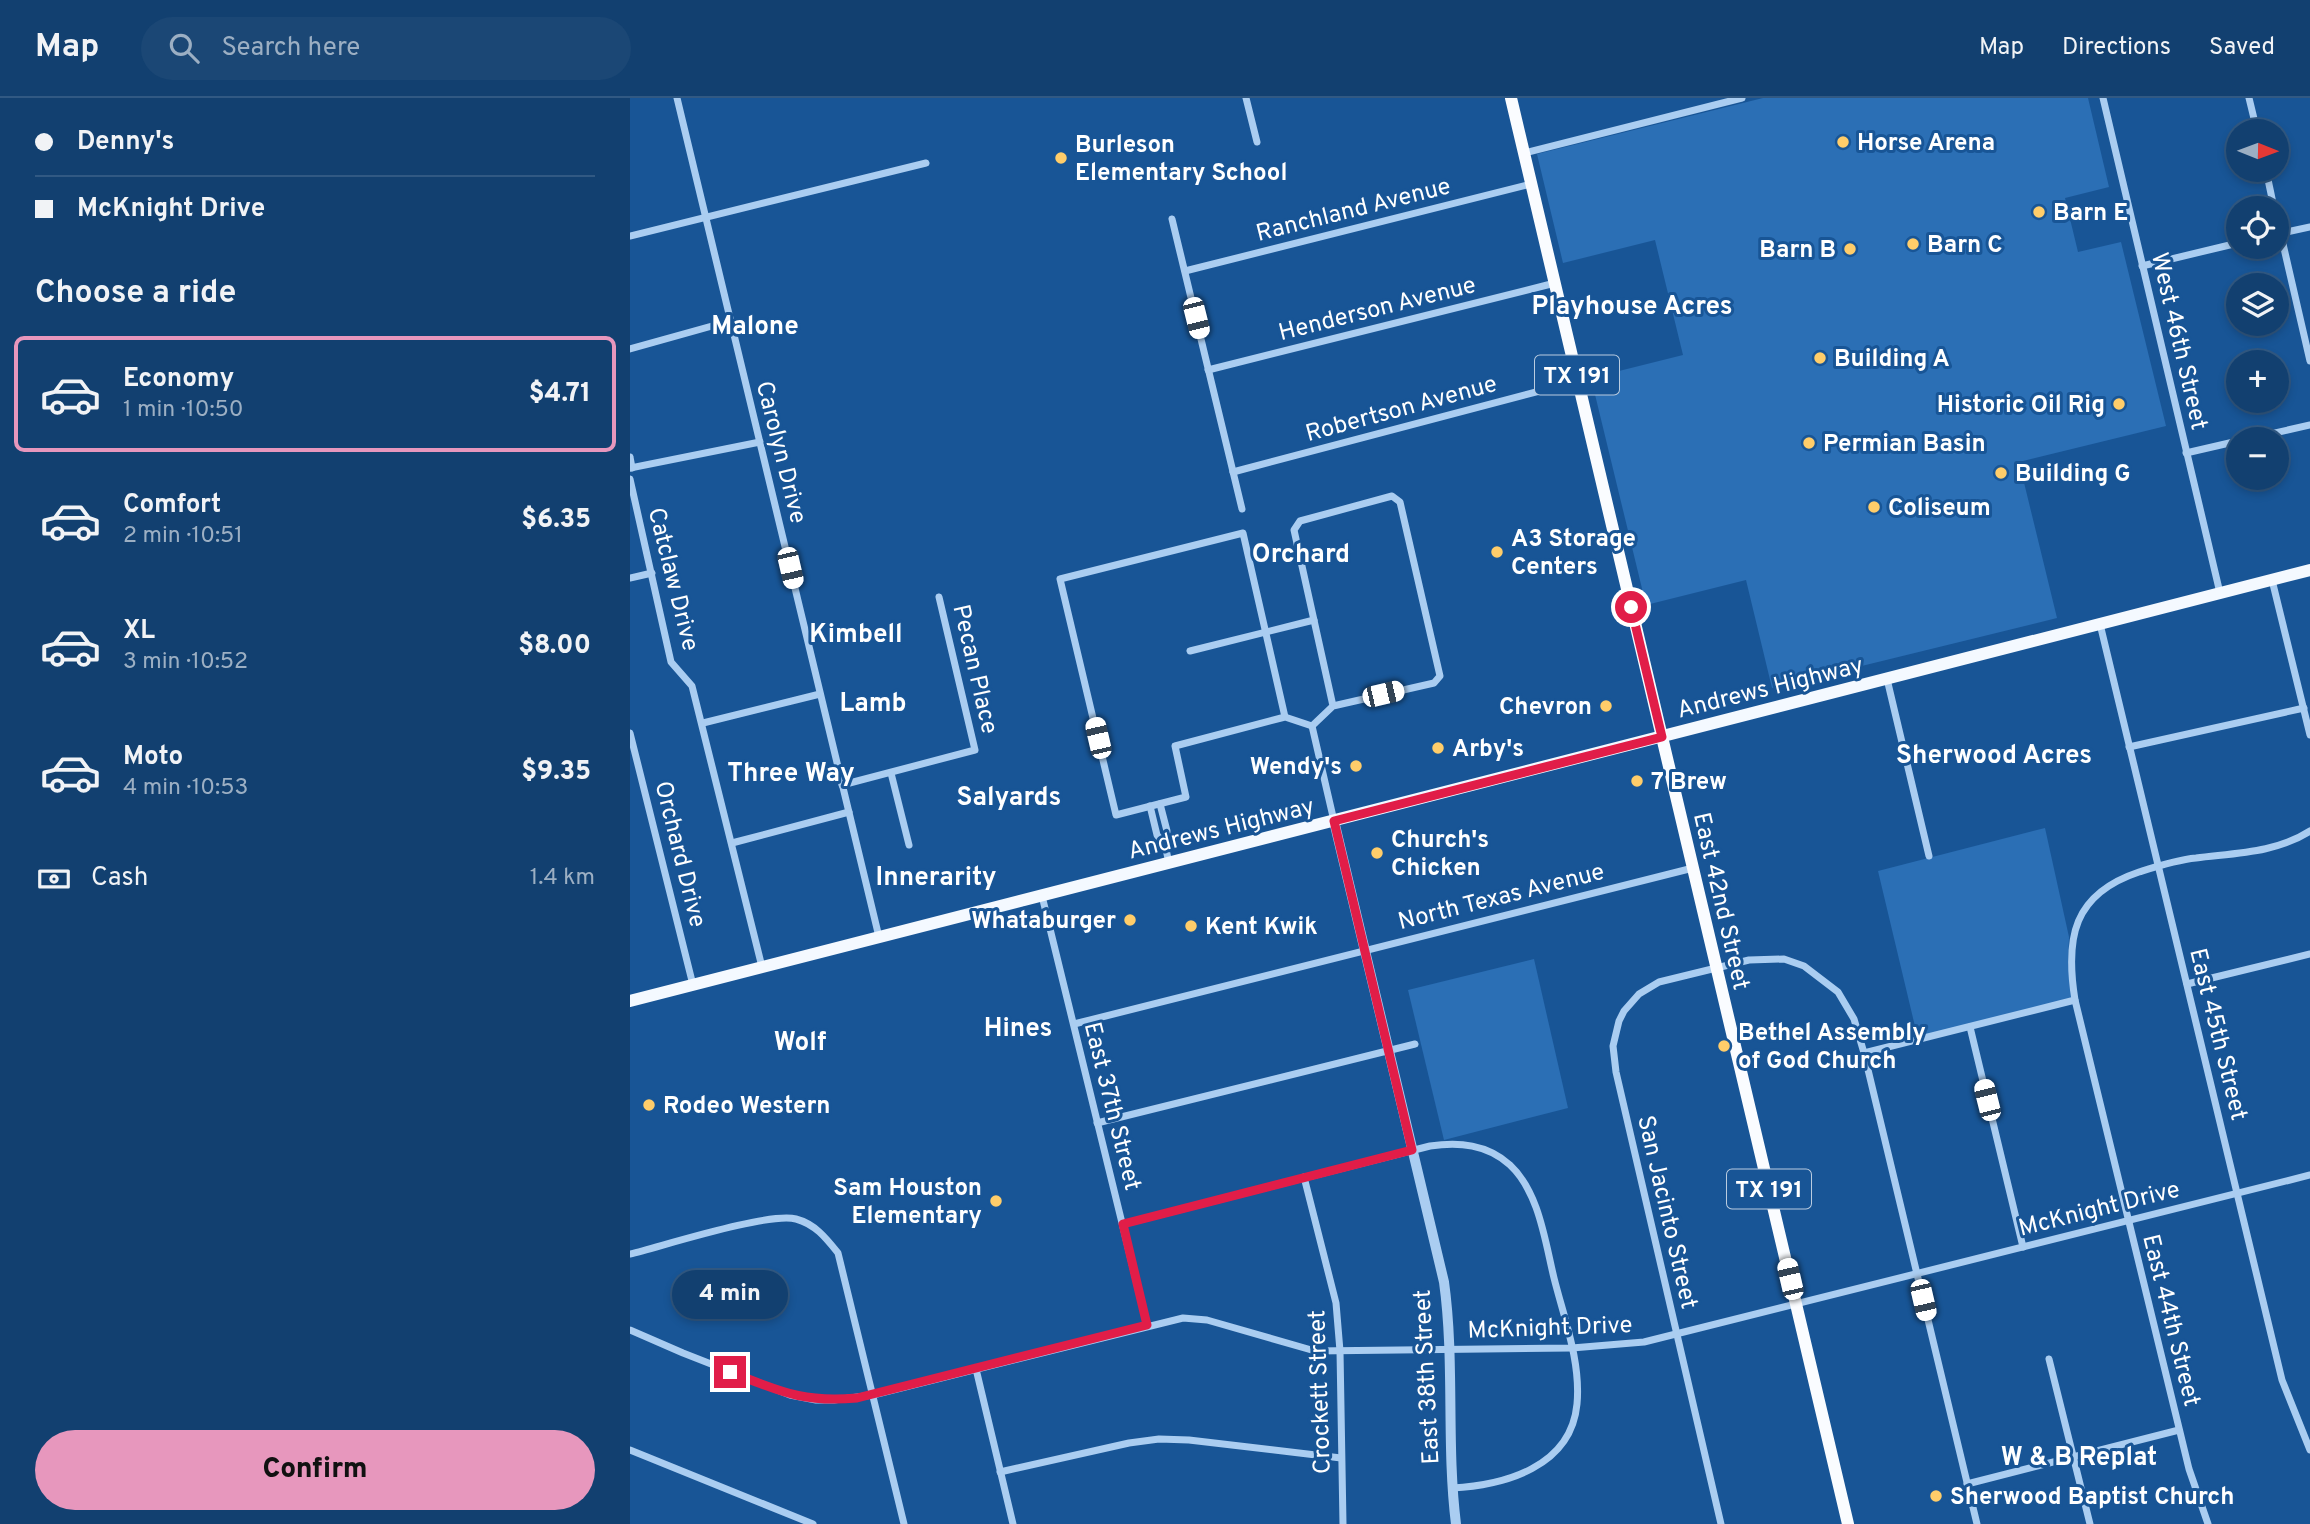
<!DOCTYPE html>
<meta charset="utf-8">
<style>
:root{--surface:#124070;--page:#1b4775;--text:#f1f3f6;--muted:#9cafc3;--line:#315983;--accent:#e797bd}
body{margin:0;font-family:Overpass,sans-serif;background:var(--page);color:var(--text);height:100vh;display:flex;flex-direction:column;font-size:26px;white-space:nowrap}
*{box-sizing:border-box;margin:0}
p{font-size:23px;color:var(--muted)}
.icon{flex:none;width:38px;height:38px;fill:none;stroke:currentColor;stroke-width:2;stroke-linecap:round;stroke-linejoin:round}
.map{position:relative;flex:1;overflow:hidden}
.side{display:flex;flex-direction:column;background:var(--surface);width:630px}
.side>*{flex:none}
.top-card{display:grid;align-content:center;height:154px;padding:0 35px;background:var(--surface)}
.needle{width:46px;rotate:91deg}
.controls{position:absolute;left:1596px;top:21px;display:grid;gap:14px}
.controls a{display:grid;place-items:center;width:63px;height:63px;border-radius:50%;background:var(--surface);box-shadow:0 4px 10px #0003,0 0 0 2px var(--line);font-size:35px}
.end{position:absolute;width:32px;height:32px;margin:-16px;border:9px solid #e11d48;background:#fff;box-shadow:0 0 0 4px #fff}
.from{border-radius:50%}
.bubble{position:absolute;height:49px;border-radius:24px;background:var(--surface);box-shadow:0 4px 10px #0003,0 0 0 2px var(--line);font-size:23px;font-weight:800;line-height:49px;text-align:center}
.car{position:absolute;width:21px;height:42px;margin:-21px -10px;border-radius:9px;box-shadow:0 0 5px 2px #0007;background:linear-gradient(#fff 24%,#345 0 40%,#fff 0 76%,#345 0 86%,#fff 0)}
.top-card b{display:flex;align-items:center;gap:24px;height:66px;font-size:26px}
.top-card b+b{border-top:2px solid var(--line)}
.top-card i{width:18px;height:18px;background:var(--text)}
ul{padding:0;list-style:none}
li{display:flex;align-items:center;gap:21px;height:116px;margin:0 14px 10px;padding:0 21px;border:4px solid transparent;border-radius:10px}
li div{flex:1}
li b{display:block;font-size:26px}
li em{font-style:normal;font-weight:800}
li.active{border-color:var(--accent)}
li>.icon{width:63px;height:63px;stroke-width:1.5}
h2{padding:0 35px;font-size:32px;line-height:84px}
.pay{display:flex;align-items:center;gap:18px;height:77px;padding:0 35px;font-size:26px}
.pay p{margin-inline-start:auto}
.cta{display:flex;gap:14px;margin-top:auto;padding:14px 35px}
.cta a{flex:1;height:80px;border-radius:42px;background:var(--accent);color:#111;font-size:28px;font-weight:800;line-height:80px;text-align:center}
header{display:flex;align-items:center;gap:42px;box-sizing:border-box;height:98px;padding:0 35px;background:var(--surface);border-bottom:2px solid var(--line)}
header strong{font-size:33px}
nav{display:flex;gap:38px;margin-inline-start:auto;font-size:24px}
.search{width:490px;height:63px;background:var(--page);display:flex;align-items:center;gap:18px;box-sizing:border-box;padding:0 24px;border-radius:38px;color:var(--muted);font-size:26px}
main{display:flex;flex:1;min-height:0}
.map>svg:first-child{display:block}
</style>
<header>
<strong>Map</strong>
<div class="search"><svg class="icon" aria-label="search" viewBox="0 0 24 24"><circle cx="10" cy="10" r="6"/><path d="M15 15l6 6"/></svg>Search here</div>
<nav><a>Map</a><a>Directions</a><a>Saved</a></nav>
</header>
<main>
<section class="side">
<div class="top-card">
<b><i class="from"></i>Denny's</b>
<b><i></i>McKnight Drive</b>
</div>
<h2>Choose a ride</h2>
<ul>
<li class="active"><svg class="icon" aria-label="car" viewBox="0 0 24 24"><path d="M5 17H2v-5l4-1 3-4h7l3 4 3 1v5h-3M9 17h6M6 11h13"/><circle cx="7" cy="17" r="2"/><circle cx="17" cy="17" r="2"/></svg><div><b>Economy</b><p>1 min · 10:50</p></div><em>$4.71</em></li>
<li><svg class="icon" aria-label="car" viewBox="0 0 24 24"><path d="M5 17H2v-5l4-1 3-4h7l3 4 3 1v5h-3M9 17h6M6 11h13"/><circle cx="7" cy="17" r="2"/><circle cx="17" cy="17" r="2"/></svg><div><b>Comfort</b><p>2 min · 10:51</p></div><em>$6.35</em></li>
<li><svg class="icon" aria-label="car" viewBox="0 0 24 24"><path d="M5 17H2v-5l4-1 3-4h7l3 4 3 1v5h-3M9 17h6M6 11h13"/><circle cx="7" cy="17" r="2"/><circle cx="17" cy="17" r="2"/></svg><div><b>XL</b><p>3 min · 10:52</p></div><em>$8.00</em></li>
<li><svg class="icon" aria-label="car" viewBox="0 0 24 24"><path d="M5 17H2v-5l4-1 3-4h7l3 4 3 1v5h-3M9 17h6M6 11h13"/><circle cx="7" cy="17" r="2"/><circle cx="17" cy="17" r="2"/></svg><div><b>Moto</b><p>4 min · 10:53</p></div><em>$9.35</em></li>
</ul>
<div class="pay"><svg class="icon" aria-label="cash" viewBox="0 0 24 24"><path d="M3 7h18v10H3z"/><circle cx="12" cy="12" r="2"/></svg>Cash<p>1.4 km</p></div>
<div class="cta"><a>Confirm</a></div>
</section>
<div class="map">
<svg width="1680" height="1426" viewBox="0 0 1680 1426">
<rect width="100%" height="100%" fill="#185596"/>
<!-- green -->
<g fill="#2b6fb5">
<path d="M1133 0H1458L1479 89 1435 100 1448 154 1491 144 1536 328 1389 364 1427 520 1142 590 1116 482 1016 507 961 280 1053 257 1025 142 933 165 907 56Z"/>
<path d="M1415 730 1439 839 1438 866 1445 902 1288 941 1248 773Z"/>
<path d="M904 861 938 1010 814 1042 778 892Z"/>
</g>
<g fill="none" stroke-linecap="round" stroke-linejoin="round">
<!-- minor -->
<g stroke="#aacdf1" stroke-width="7">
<path d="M47 0 249 839"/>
<path d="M616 0 627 44"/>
<path d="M1473 0 1590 495"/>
<path d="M1619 0 1627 33"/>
<path d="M894 55 1112 0"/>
<path d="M1636 72 1644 110"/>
<path d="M1647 120 1680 263"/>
<path d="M542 121 612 411"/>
<path d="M1647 136 1680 129"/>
<path d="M0 138 296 65"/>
<path d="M1512 168 1608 145"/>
<path d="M555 173 901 86"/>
<path d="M0 251 100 223"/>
<path d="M578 272 925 185"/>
<path d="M1618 341 1680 327"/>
<path d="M1556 355 1608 343"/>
<path d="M0 359 2 370"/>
<path d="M0 370 130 344"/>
<path d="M603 374 948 283"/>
<path d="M0 381 41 564 62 588 132 869"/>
<path d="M0 480 22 475"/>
<path d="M1642 482 1680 637"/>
<path d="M1470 526 1652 1282 1680 1352"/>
<path d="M560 553 684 522"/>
<path d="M1257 581 1299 758"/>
<path d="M655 619 613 435 430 481 486 717 556 699 545 648 655 619 682 628"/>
<path d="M73 625 190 596"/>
<path d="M682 628 703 608 804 585 810 578 770 404 762 398 670 423 664 432 703 608"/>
<path d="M682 628 704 723"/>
<path d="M0 635 63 887"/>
<path d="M1499 649 1674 610"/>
<path d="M261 675 279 747"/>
<path d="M212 687 345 652 309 499"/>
<path d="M530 706 537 733 535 747 539 765"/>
<path d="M520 708 527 737 535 747"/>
<path d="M102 745 219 714"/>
<path d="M412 798 517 1227"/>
<path d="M1557 886 1680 856"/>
<path d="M444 926 1063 770"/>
<path d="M1340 929 1393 1149"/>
<path d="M1234 955 1445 902"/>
<path d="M467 1025 785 946"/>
<path d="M674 1079 706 1205 710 1253 713 1426"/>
<path d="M493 1126 800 1048C829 1044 857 1046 880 1067 909 1094 915 1143 924 1180 934 1220 951 1264 947 1306 941 1369 875 1387 822 1390"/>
<path d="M0 1156C33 1148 138 1114 166 1121 185 1126 196 1140 208 1155L274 1426"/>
<path d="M0 1232 53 1255 160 1297 186 1302H204L243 1297 553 1220 577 1222 685 1253 942 1250 1014 1244 1680 1077"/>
<path d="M1419 1261 1460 1426"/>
<path d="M346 1271 383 1426"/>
<path d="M0 1352 183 1426"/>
<path d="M370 1374 499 1345 529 1341 559 1342 711 1360"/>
<path d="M1337 1386 1549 1332"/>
<path d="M1091 1426 986 974 983 948 989 923 994 913 1009 896 1029 884 1119 862 1154 861 1174 868 1208 894 1224 921 1234 955 1347 1426"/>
<path d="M1578 1426 1559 1371 1445 902C1435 840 1443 796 1509 774 1528 768 1546 762 1566 760 1605 755 1646 755 1680 733"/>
</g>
<!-- tertiary -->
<path stroke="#aacdf1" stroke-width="10" d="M704 723 814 1184C825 1264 816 1346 826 1426"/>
<!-- primary -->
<path stroke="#f4f9ff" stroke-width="12" d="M0 903 1680 472"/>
<!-- trunk -->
<path stroke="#fafcff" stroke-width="12" d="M881 0 1218 1426"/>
</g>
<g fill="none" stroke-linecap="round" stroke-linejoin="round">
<!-- route -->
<path stroke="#e11d48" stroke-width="9" d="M100 1274C150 1293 172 1305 227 1300L517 1227 493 1126 782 1052 704 723 1032 639 1001 509"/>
</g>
<!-- markers -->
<g fill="#ffcd6a" stroke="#185596" stroke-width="2.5">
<circle cx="1213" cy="44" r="7"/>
<circle cx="431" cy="60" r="7"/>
<circle cx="1409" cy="114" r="7"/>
<circle cx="1283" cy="146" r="7"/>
<circle cx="1220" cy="151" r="7"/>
<circle cx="1190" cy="260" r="7"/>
<circle cx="1489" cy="306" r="7"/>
<circle cx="1179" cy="345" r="7"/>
<circle cx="1371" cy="375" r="7"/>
<circle cx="1244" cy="409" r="7"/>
<circle cx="867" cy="454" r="7"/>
<circle cx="976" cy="608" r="7"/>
<circle cx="808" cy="650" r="7"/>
<circle cx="726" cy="668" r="7"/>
<circle cx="1007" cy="683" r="7"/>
<circle cx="747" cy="755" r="7"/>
<circle cx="500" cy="822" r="7"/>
<circle cx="561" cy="828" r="7"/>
<circle cx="1094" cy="948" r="7"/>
<circle cx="19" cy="1007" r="7"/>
<circle cx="366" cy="1103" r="7"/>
<circle cx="1306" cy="1398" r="7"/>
</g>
<g text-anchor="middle" stroke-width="6" stroke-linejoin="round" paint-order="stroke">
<!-- shield labels -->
<g fill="#185596" stroke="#bacce0" stroke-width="2">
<rect x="905" y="257.5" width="84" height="39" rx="5"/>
<rect x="1097" y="1071.5" width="84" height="39" rx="5"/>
</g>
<g font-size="23" font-weight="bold" fill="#fff">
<text x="947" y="285">TX 191</text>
<text x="1139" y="1099">TX 191</text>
</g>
<!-- poi labels -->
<g font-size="24" font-weight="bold" fill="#fff" stroke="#185596" text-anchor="start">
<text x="1227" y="52">Horse Arena</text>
<text x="445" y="54">Burleson<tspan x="445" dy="28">Elementary School</tspan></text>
<text x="1423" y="122">Barn E</text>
<text x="1297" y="154">Barn C</text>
<text x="1206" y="159" text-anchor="end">Barn B</text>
<text x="1204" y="268">Building A</text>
<text x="1475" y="314" text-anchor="end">Historic Oil Rig</text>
<text x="1193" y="353">Permian Basin</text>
<text x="1385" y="383">Building G</text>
<text x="1258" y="417">Coliseum</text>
<text x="881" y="448">A3 Storage<tspan x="881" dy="28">Centers</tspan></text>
<text x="962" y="616" text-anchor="end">Chevron</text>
<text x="822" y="658">Arby's</text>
<text x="712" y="676" text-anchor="end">Wendy's</text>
<text x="1021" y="691">7 Brew</text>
<text x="761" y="749">Church's<tspan x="761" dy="28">Chicken</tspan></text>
<text x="486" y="830" text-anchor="end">Whataburger</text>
<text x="575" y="836">Kent Kwik</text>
<text x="1108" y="942">Bethel Assembly<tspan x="1108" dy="28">of God Church</tspan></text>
<text x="33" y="1015">Rodeo Western</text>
<text x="352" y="1097" text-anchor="end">Sam Houston<tspan x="352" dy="28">Elementary</tspan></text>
<text x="1320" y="1406">Sherwood Baptist Church</text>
</g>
<!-- street labels -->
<g font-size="24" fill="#fff" stroke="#185596">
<text transform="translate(723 111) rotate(-14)" y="8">Ranchland Avenue</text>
<text transform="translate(747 210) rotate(-14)" y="8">Henderson Avenue</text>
<text transform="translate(1550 243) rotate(77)" y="8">West 46th Street</text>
<text transform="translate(771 310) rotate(-15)" y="8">Robertson Avenue</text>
<text transform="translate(152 354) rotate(76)" y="8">Carolyn Drive</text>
<text transform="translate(44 481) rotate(76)" y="8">Catclaw Drive</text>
<text transform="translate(346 571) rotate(77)" y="8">Pecan Place</text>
<text transform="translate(1140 589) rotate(-14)" y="8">Andrews Highway</text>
<text transform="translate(591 730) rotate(-14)" y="8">Andrews Highway</text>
<text transform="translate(51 756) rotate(76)" y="8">Orchard Drive</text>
<text transform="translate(871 798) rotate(-14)" y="8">North Texas Avenue</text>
<text transform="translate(1092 803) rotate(77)" y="8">East 42nd Street</text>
<text transform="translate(1589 936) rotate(76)" y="8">East 45th Street</text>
<text transform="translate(483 1008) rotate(76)" y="8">East 37th Street</text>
<text transform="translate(1469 1110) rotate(-14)" y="8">McKnight Drive</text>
<text transform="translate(1038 1114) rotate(77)" y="8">San Jacinto Street</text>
<text transform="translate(1542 1222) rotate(76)" y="8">East 44th Street</text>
<text transform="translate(920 1229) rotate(-2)" y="8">McKnight Drive</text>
<text transform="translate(796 1279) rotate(-93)" y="8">East 38th Street</text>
<text transform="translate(689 1294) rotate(-92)" y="8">Crockett Street</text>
</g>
<!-- neighbourhood labels -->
<g font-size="26" font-weight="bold" fill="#fff" stroke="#185596">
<text x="1002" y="216">Playhouse Acres</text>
<text x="125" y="236">Malone</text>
<text x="671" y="464">Orchard</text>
<text x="226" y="544">Kimbell</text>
<text x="243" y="613">Lamb</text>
<text x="1364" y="665">Sherwood Acres</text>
<text x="161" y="683">Three Way</text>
<text x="379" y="707">Salyards</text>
<text x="306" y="787">Innerarity</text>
<text x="388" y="938">Hines</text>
<text x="170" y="952">Wolf</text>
<text x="1449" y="1367">W &amp; B Replat</text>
</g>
</g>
</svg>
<div class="controls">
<a><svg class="needle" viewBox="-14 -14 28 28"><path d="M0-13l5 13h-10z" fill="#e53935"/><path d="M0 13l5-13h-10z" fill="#9cafc3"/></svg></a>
<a><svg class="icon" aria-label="locate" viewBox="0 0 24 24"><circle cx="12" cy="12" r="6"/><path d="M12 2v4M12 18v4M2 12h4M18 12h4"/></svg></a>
<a><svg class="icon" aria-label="layers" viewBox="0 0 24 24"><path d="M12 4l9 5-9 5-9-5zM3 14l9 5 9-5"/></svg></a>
<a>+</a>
<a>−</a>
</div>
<i class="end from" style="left:1001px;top:509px"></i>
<i class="end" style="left:100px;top:1274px"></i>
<div class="bubble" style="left:42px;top:1172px;width:116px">4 min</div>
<i class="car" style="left:566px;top:220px;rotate:166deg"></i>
<i class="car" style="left:160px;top:470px;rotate:167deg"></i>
<i class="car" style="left:753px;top:596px;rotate:77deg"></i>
<i class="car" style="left:468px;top:640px;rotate:347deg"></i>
<i class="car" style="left:1357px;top:1002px;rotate:346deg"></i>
<i class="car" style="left:1160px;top:1181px;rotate:347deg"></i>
<i class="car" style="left:1293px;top:1202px;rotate:167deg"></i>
</div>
</main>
